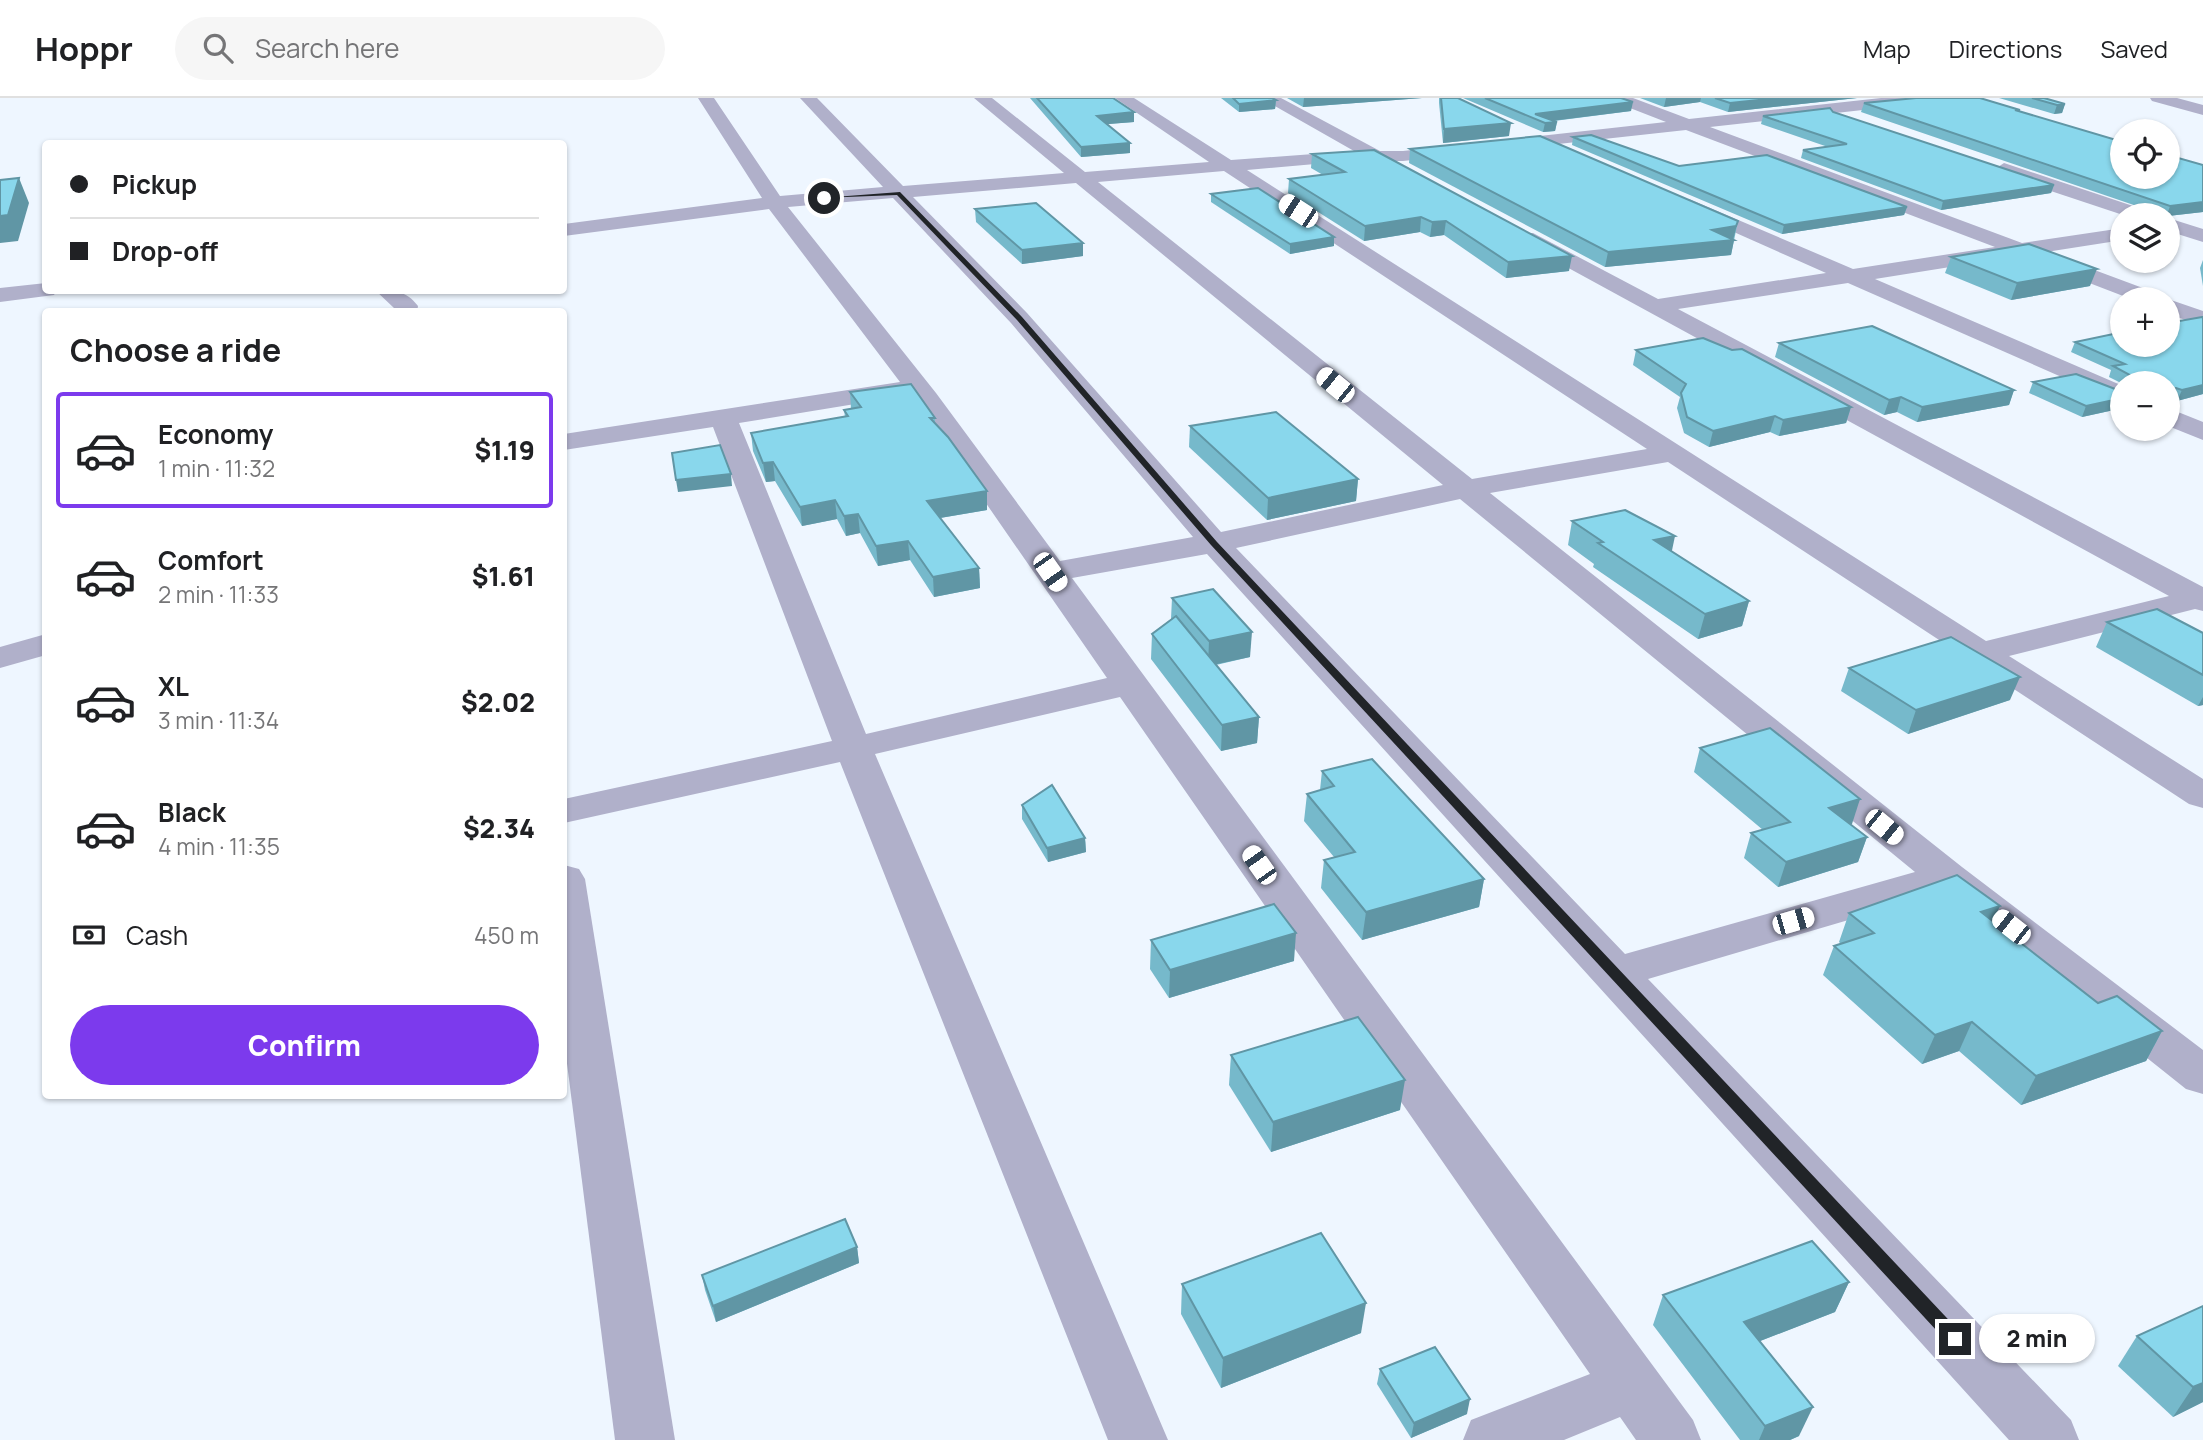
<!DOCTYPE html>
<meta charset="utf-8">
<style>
:root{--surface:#fff;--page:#f6f6f6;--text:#202124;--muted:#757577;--line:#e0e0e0;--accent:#7c3aed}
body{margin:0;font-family:Manrope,sans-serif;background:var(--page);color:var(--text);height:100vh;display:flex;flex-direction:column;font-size:26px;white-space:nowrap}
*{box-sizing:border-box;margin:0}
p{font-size:23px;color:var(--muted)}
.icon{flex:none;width:38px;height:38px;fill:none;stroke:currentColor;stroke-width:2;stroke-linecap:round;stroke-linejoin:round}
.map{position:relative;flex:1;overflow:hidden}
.side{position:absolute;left:42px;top:210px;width:525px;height:791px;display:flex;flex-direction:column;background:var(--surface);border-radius:7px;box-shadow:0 2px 5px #0004}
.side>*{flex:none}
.hud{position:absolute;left:42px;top:42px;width:525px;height:154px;border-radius:7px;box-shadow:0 2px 5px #0004;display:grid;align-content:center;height:154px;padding:0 28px;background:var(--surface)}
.tools{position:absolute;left:2110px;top:21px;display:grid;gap:14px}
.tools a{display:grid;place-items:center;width:70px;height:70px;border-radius:50%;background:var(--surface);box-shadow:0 2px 5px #0004;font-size:35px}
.end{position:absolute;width:32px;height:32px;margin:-16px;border:9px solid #212428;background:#fff;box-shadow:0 0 0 4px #fff}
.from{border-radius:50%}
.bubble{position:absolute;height:49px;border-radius:24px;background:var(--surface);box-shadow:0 2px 5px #0004;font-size:23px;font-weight:800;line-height:49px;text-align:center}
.car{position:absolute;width:21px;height:42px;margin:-21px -10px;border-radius:9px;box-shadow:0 0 5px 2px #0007;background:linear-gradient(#fff 24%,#345 0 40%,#fff 0 76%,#345 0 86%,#fff 0)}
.hud b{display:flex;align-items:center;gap:24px;height:66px;font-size:26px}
.hud b+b{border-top:2px solid var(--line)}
.hud i{width:18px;height:18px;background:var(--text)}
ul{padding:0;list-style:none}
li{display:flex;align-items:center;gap:21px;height:116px;margin:0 14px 10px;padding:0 14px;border:4px solid transparent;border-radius:7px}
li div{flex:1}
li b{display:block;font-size:26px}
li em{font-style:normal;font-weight:800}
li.current{border-color:var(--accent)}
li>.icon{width:63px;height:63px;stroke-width:1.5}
h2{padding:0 28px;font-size:32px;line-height:84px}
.pay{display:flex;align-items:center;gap:18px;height:77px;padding:0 28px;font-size:26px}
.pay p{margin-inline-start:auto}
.cta{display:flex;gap:14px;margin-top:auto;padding:14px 28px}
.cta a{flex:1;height:80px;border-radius:42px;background:var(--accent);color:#fff;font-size:28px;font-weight:800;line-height:80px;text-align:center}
header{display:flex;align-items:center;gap:42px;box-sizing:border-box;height:98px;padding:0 35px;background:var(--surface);border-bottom:2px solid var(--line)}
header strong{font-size:33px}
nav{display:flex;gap:38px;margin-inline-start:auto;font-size:24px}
.search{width:490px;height:63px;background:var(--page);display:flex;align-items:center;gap:18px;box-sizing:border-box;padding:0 24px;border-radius:38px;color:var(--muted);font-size:26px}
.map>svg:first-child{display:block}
</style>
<header>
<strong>Hoppr</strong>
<div class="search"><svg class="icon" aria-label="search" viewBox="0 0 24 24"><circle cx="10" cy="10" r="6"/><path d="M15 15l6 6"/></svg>Search here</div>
<nav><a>Map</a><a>Directions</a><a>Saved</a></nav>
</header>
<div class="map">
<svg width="2203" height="1342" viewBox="0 0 2203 1342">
<rect width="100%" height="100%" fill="#eef6ff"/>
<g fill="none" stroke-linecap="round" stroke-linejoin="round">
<!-- street -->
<g fill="#b0b0ca" fill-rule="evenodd">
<path d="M698 0H714L780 98 883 89 800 0H817L903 88 1064 75 974 0H992L1085 74 1209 64 1115 0H1134L1231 62 1354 53 1261 0H1281L1380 53H1403L1666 24 1612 3 1610 0H1633L1689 21 1881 0H1933L1925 5 1710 29 2022 145 2123 130V142L2046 154 2159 196 2162 201H2131L2019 158 1875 181 2123 288V306L1848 185 1678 211 2203 489V513L2195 511 2009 558 2203 681V710L2189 706 1668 364 1490 395 1962 769 2203 952V996L2186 991 1940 795 1648 881 2071 1322 2079 1342H2009L1207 456 1072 480 1693 1322 1701 1342H1636L1620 1319 1564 1342H1463L1471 1322 1590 1276 1120 599 875 656 1168 1342H1108L840 664 564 725V701L832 643 713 329 564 352V336L900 284 769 111 564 138V126L762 100ZM1686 32 1995 149 1853 171 1689 101 1679 107 1682 111 1826 175 1658 201 1533 135H1519L1516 139 1519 143 2169 498 1986 543 1247 72 1349 63H1403ZM1224 73 1647 351 1472 381 1098 84ZM1076 85 1443 387 1221 434 1027 215 913 99ZM893 100 1011 225 1193 439 1060 463 936 295 788 109ZM910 297 918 307 1107 580 866 636 739 325ZM1460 401 1915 774 1625 856 1236 450Z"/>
<path d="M2150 0H2177L2203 7V17L2152 3Z"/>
<path d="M2004 65 2148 113 2151 117H2123L1997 75 1995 71Z"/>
<path d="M2168 120 2203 131V144L2168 133Z"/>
<path d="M46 185V192H57L54 197 0 204V190Z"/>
<path d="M375 192C393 192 406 192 418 208L417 214H393L394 210Z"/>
<path d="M2167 201H2168L2203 213V228L2168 216Z"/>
<path d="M2168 310 2203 324V342L2168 328Z"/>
<path d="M46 536V557L0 570V549Z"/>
<path d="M564 767 579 771 585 781 675 1342H615L564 942Z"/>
</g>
</g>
<!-- wall -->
<g fill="#76b9cb">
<path d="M1030 0H1113L1134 14V24L1107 26 1130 55 1081 59Z"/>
<path d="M1221 0H1272L1276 2 1275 11 1239 14Z"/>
<path d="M1287 0H1422L1303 9Z"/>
<path d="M1439 0H1458L1509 38 1443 45 1439 5Z"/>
<path d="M1463 0H1621L1631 13 1554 23 1557 24 1555 33 1543 34Z"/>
<path d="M1640 0H1857L1728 14 1700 4 1664 9Z"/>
<path d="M1999 0H2044L2065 6 2062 15 2054 16Z"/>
<path d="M1864 5 2020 12 2019 14 2203 67V114L2168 118 2163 117 1861 14Z"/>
<path d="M1833 14 2054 87 2051 95 1941 112 1801 60 1803 52 1828 49 1761 26 1763 18Z"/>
<path d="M1573 39 1679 68 1907 109 1904 117 1782 136 1572 47Z"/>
<path d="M1410 51 1738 123 1731 157 1605 169 1409 65Z"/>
<path d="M1312 56 1569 173 1506 180 1444 137 1430 139 1420 134 1364 143 1288 95 1289 81 1323 77 1311 70Z"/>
<path d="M1211 96 1334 139V148L1290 156 1211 104Z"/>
<path d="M975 111 1083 158 1022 166 976 124Z"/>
<path d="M1951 159 2090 188 2011 202 1945 175Z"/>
<path d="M2203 162V188L2200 170Z"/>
<path d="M2203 219V296L2177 303 2171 300 2168 301V285H2123V286L2109 279 2111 272 2071 254 2075 244Z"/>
<path d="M1779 245 2014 292 2009 307 1917 324 1897 314 1884 317 1775 259Z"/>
<path d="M1636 252 1851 309 1846 325 1779 338 1770 334 1709 349 1684 335 1677 310 1680 299 1633 267Z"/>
<path d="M2033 284 2123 294V310L2082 319 2029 295Z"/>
<path d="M850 294 935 320V325L987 393V412L940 420 979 470 980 490 934 499 910 462 878 468 860 435 846 438 837 421 802 428 775 383 766 384 753 353 751 335 845 319 844 312 851 311Z"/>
<path d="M1190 328 1358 381 1356 403 1267 422 1189 349Z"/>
<path d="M1572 423 1749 503 1742 528 1698 541 1593 469 1594 466 1568 447Z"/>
<path d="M1172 500 1250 559 1216 567 1259 619 1257 645 1221 653 1151 561 1152 536 1171 521Z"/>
<path d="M2107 524 2203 535V607L2198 608 2096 549Z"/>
<path d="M1849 570 2010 602 1908 636 1841 593Z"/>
<path d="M1700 650 1852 726H1850L1867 739 1858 764 1778 789 1744 760 1751 735 1763 732 1694 674Z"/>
<path d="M1322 673 1484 781 1479 809 1362 842 1321 790 1324 762 1334 759 1304 723 1307 696 1320 692Z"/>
<path d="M1022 707 1085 740 1086 754 1048 764 1022 721Z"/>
<path d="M1849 815 1993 823 2098 905 2162 933 2146 963 2021 1007 1959 953 1922 966 1823 877 1834 848 1841 846 1839 844Z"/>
<path d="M1151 842 1294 863 1169 900 1150 871Z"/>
<path d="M1231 957 1400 1012 1271 1054 1229 987Z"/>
<path d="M857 1149 859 1165 716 1224 705 1192 702 1177Z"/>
<path d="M1849 1184 1835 1214 1760 1243 1799 1338 1790 1342H1740L1653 1227 1663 1197Z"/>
<path d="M1182 1186 1361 1235 1221 1290 1181 1216Z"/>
<path d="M2203 1208V1304L2173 1319 2118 1268 2137 1238Z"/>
<path d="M1380 1271 1467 1316 1411 1340 1377 1286Z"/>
</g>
<!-- shaded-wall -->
<g fill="#6096a5">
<path d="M1304 0H1422L1303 9Z"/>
<path d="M1666 0H1701L1700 4 1664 9Z"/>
<path d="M1778 0H1857L1728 14 1730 5Z"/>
<path d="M1276 2 1275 11 1239 14V6Z"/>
<path d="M1633 4 1631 13 1543 24 1535 16Z"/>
<path d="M2065 6 2062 15 2054 16 2057 7Z"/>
<path d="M1134 14V24L1097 27V18Z"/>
<path d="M1557 24 1555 33 1543 34 1545 25Z"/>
<path d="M1511 25 1509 38 1443 45 1444 31Z"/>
<path d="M1130 45V55L1081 59V49Z"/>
<path d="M19 80 29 105 18 143 0 145V118Z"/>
<path d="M2054 87 2051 95 1941 112 1943 103Z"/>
<path d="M2203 104V114L2168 118 2167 117 2170 108Z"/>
<path d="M1907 109 1904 117 1782 136 1784 127Z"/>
<path d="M1421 119 1420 134 1364 143 1365 128Z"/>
<path d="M1446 123 1444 137 1430 139 1432 124Z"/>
<path d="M1738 123 1733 142H1734L1731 157 1605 169 1608 154 1712 132Z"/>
<path d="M1334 139V148L1290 156V146Z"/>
<path d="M1083 145V158L1022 166V152Z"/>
<path d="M1572 158 1569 173 1506 180 1508 164Z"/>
<path d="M2097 171 2090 188 2011 202 2017 185Z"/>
<path d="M2203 287V296L2177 303 2182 292Z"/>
<path d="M2176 290 2171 300 2168 301V291Z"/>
<path d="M2014 292 2009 307 1917 324 1922 309Z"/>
<path d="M1901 299 1897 314 1884 317 1889 302Z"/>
<path d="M2123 300V310L2082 319 2086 308Z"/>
<path d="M1851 309 1846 325 1779 338 1783 322Z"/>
<path d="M1775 318 1770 334 1709 349 1713 333Z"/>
<path d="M773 364 775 383 766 384 763 365Z"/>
<path d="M731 376 732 388 678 394 676 382Z"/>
<path d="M1358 381 1356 403 1267 422 1268 400Z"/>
<path d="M987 393V412L928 422 927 403Z"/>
<path d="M835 402 837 421 802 428 800 409Z"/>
<path d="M858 416 860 435 846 438 844 418Z"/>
<path d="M1675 438 1670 462 1654 442Z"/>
<path d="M908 443 910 462 878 468 876 448Z"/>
<path d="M979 470 980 490 934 499 933 479Z"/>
<path d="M1749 503 1742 528 1698 541 1705 516Z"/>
<path d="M1252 534 1250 559 1208 568 1209 543Z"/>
<path d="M2020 579 2010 602 1908 636 1916 612Z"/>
<path d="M2203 599V607L2198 608Z"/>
<path d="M1259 619 1257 645 1221 653 1222 627Z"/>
<path d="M1860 701 1852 726 1821 735 1829 710Z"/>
<path d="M1867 739 1858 764 1778 789 1786 764Z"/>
<path d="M1085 740 1086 754 1048 764 1047 750Z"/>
<path d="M1484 781 1479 809 1362 842 1366 814Z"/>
<path d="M2000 808 1987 836 1981 814Z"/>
<path d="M1296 835 1294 863 1169 900 1170 872Z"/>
<path d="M1972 924 1959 953 1922 966 1935 937Z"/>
<path d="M2162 933 2146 963 2021 1007 2036 978Z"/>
<path d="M1405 982 1400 1012 1271 1054 1273 1024Z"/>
<path d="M857 1149 859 1165 716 1224 713 1208Z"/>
<path d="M1849 1184 1835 1214 1732 1254 1744 1224Z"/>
<path d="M1366 1205 1361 1235 1221 1290 1223 1260Z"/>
<path d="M2203 1285V1304L2173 1319 2193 1289Z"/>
<path d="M1470 1301 1467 1316 1411 1340 1414 1325Z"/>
<path d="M1813 1309 1799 1338 1790 1342H1759L1765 1328Z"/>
</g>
<!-- building -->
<g fill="#89d7ec" stroke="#6096a5" stroke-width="2">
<path d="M1037 0H1113L1134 14 1097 18 1130 45 1081 49Z"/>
<path d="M1233 0H1272L1276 2 1239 6Z"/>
<path d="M1441 0H1458L1511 25 1444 31Z"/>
<path d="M1485 0H1621L1633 4 1535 16 1557 24 1545 25Z"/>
<path d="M1715 0H1778L1730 5Z"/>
<path d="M1916 0H1980L2020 12H2015L2123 44V79H2168V57L2203 67V104L2170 108 1864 5Z"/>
<path d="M2032 0H2044L2065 6 2057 7Z"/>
<path d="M1830 10 1833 14 2054 87 1943 103 1803 52 1847 46 1763 18Z"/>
<path d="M1591 37 1679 68 1767 57 1907 109 1784 127 1573 39Z"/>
<path d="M1540 38 1738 123 1736 128 1712 132 1734 142 1608 154 1410 51Z"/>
<path d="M1374 52 1572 158 1508 164 1446 123 1432 124 1421 119 1365 128 1289 81 1345 74 1312 56Z"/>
<path d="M19 80 8 117 0 118V82Z"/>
<path d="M1258 90 1334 139 1290 146 1211 96Z"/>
<path d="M1036 105 1083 145 1022 152 975 111Z"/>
<path d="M2029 146 2097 171 2017 185 1951 159Z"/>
<path d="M2202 219H2203V287L2182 292 2176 290 2168 291V285H2130V277L2113 268 2125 266 2075 244 2123 234V247H2168V225Z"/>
<path d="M1872 228 2014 292 1922 309 1901 299 1889 302 1779 245Z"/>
<path d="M1703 240 1732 252 1742 251 1851 309 1783 322 1775 318 1713 333 1687 319 1681 295 1686 286 1636 252Z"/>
<path d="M2076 276 2123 294V300L2086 308 2033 284Z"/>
<path d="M911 286 935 320H930L948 339 987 393 927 403 979 470 933 479 908 443 876 448 858 416 844 418 835 402 800 409 773 364 763 365 751 335 848 318 844 312 861 309 850 294Z"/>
<path d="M1276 314 1358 381 1268 400 1190 328Z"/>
<path d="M720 347 731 376 676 382 672 355Z"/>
<path d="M1625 412 1675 438 1654 442 1749 503 1705 516 1598 445 1603 444 1572 423Z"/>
<path d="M1213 491 1252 534 1209 543 1172 500Z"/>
<path d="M2157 511 2203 535V577L2107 524Z"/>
<path d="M1176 518 1259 619 1222 627 1152 536Z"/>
<path d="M1951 539 2020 579 1916 612 1849 570Z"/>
<path d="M1770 630 1860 701 1829 710 1867 739 1786 764 1751 735 1790 724 1700 650Z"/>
<path d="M1372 661 1484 781 1366 814 1324 762 1355 754 1307 696 1334 688 1322 673Z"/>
<path d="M1052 687 1085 740 1047 750 1022 707Z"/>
<path d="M1957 777 2000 808 1981 814 2098 905 2117 898 2162 933 2036 978 1972 924 1935 937 1834 848 1874 835 1849 815Z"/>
<path d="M1274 806 1296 835 1170 872 1151 842Z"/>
<path d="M1358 919 1405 982 1273 1024 1231 957Z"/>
<path d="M845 1121 857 1149 713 1208 702 1177Z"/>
<path d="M1321 1135 1366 1205 1223 1260 1182 1186Z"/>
<path d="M1812 1143 1849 1184 1744 1224 1813 1309 1765 1328 1663 1197Z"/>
<path d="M2203 1208V1285L2193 1289 2137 1238Z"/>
<path d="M1435 1249 1470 1301 1414 1325 1380 1271Z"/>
</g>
<!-- route -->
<path fill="#212428" d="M900 94 1022 219 1217 444 1961 1235 1963 1241 1961 1246 1955 1248 1949 1246 1211 447 1017 222 897 97 821 100Z"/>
</svg>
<div class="tools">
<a><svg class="icon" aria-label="locate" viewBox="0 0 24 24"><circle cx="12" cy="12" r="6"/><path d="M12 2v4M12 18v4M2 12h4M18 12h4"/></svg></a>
<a><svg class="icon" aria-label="layers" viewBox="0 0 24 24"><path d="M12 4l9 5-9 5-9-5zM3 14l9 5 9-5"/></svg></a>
<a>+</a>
<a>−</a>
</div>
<i class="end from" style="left:824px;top:100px"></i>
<i class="end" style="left:1955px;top:1241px"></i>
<div class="bubble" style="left:1979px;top:1216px;width:116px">2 min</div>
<i class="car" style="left:1298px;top:113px;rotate:303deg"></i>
<i class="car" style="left:1335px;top:287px;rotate:309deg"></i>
<i class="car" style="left:1050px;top:474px;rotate:145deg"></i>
<i class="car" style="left:1884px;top:729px;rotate:129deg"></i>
<i class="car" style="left:1259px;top:767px;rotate:325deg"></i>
<i class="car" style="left:1793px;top:823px;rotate:74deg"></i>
<i class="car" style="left:2011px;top:829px;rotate:308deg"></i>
<div class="hud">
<b><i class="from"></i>Pickup</b>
<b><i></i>Drop-off</b>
</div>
<section class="side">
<h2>Choose a ride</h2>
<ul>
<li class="current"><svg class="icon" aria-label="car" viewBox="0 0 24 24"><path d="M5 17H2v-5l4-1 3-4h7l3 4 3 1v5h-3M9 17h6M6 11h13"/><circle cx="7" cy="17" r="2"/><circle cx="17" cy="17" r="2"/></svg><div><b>Economy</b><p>1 min · 11:32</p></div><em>$1.19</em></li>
<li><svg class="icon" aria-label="car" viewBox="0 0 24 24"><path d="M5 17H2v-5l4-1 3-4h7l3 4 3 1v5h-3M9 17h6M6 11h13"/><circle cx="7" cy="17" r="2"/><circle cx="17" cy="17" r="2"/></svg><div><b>Comfort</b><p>2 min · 11:33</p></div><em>$1.61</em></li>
<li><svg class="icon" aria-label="car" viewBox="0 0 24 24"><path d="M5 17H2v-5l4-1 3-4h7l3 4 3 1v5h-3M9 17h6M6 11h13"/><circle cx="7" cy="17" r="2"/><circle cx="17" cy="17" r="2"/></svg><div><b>XL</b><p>3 min · 11:34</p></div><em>$2.02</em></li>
<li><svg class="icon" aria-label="car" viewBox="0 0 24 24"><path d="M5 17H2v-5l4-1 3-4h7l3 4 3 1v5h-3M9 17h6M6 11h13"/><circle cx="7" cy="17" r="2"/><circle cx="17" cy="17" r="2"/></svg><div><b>Black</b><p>4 min · 11:35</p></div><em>$2.34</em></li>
</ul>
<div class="pay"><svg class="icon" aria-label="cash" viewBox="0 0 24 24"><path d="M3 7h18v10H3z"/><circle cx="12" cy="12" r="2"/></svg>Cash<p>450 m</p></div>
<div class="cta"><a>Confirm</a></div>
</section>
</div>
